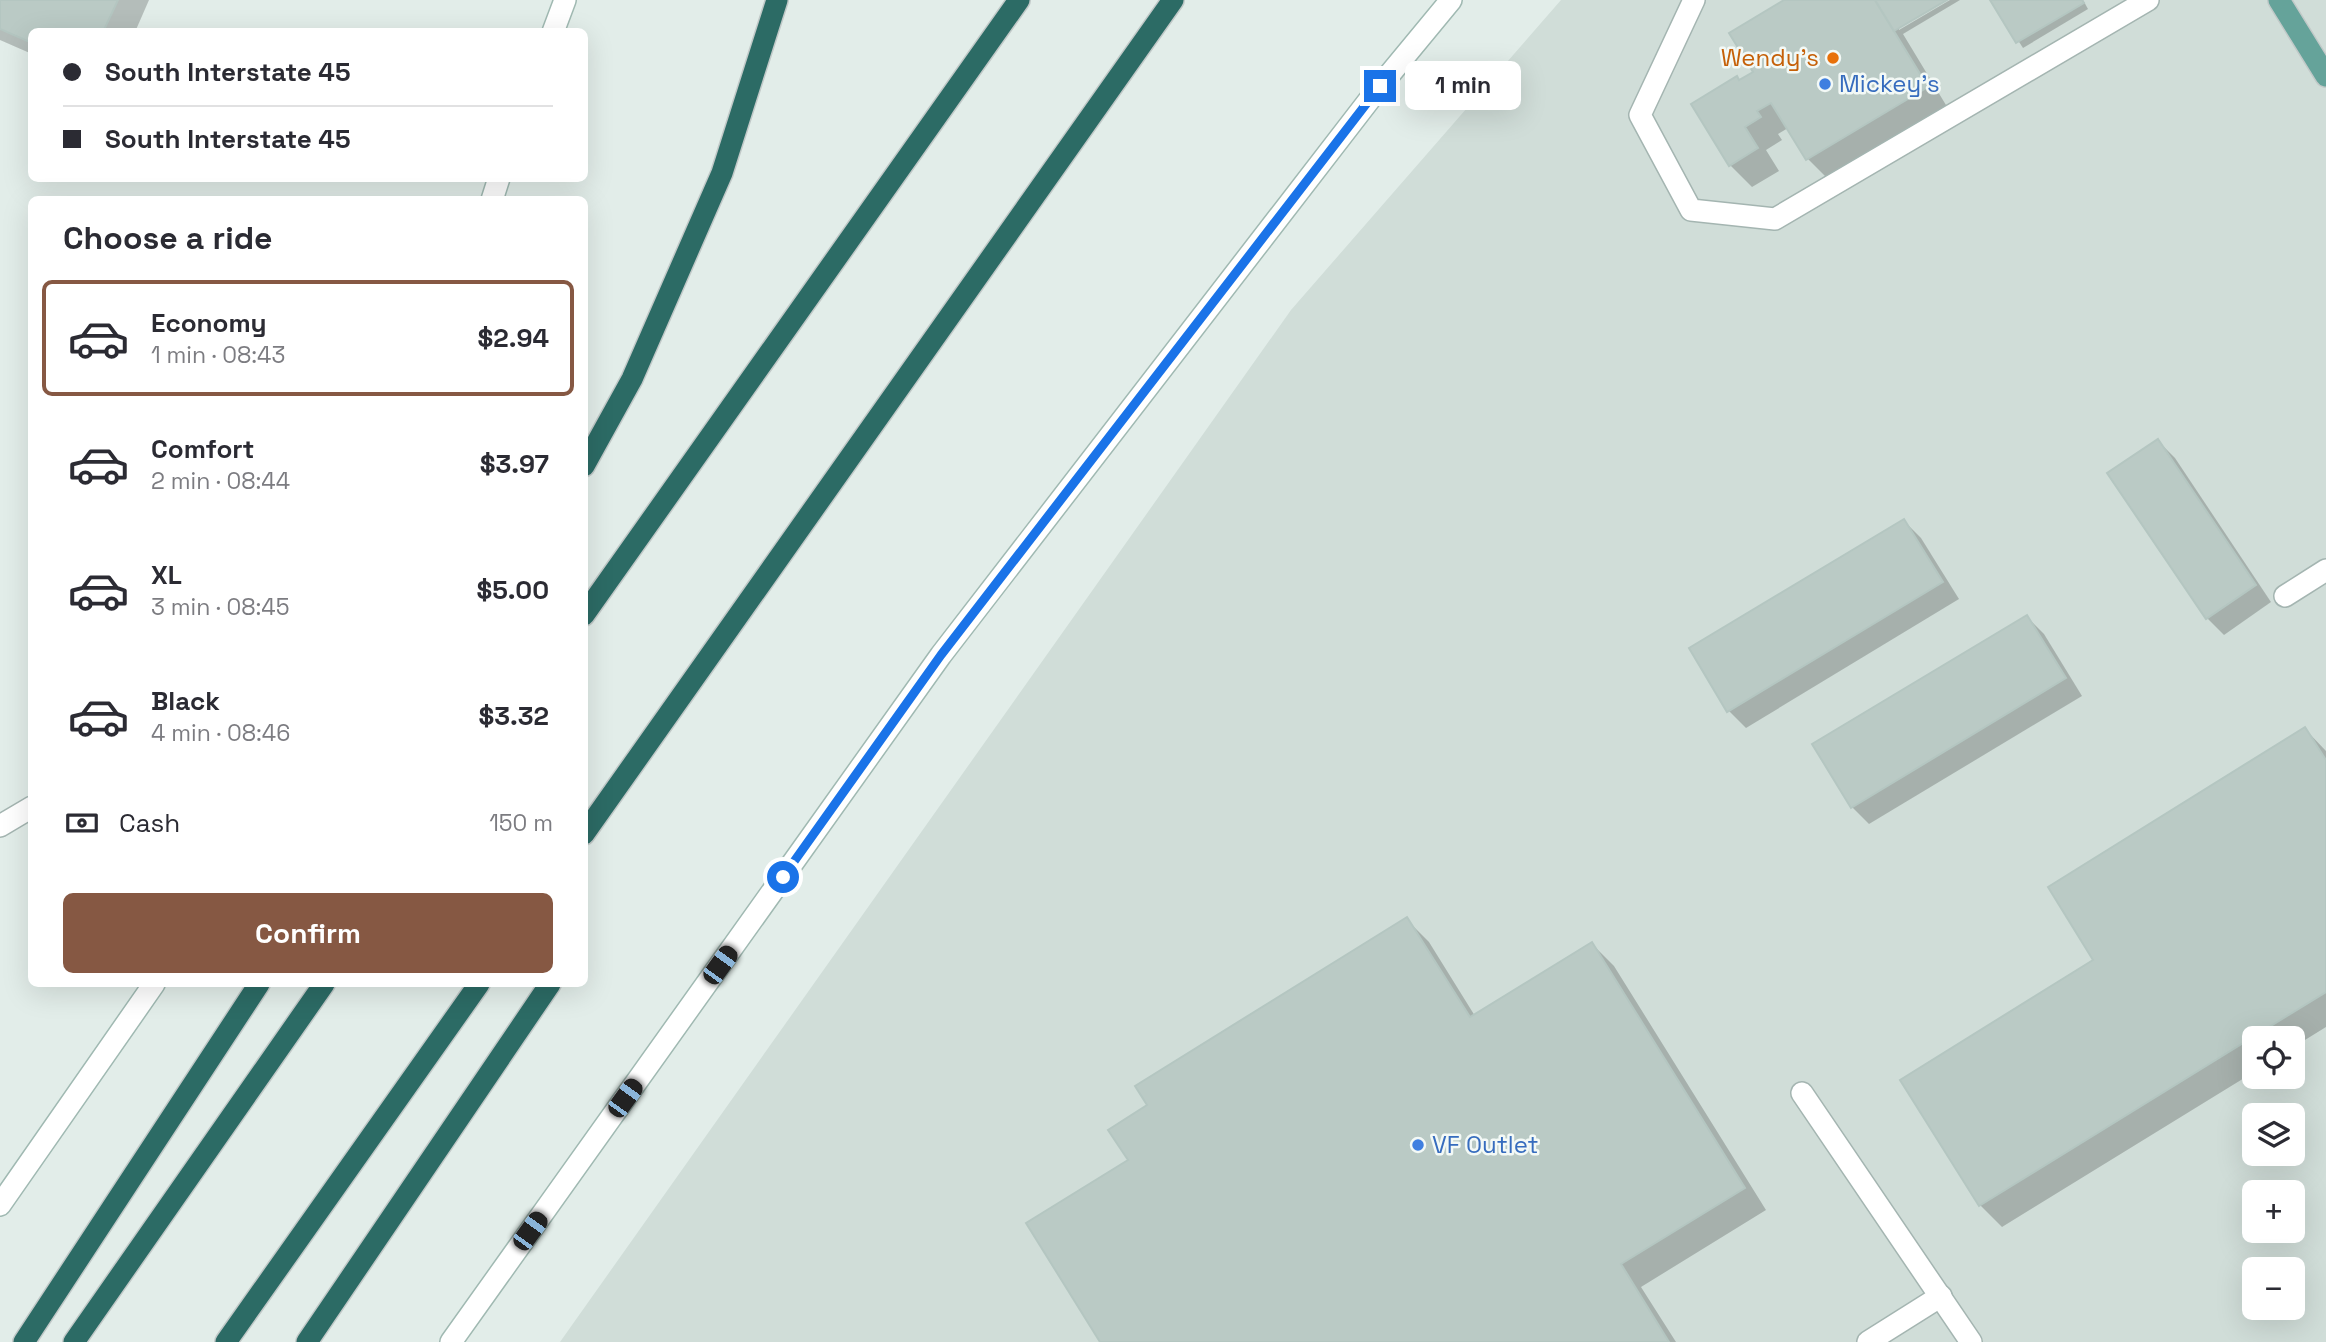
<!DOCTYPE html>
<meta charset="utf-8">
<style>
:root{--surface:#fff;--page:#f2f2f3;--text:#2b2b33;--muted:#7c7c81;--line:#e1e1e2;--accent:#865843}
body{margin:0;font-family:"Space Grotesk",sans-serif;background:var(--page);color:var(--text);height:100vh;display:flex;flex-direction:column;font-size:26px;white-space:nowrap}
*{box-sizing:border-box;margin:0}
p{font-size:23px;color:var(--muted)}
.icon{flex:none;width:38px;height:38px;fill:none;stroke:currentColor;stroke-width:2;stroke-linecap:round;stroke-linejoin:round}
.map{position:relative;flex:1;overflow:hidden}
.panel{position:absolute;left:28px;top:196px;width:560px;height:791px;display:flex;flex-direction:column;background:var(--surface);border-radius:10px;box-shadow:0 7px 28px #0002}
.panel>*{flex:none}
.banner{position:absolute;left:28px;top:28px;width:560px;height:154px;border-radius:10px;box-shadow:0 7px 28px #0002;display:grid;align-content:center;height:154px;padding:0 35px;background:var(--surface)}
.fabs{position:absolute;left:2242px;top:1026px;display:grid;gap:14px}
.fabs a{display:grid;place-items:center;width:63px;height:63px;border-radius:10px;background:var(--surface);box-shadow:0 7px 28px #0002;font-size:35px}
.end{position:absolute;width:32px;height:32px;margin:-16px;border:9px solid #1a73e8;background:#fff;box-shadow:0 0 0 4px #fff}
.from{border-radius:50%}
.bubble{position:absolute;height:49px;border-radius:10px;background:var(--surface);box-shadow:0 7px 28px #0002;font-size:23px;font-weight:800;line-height:49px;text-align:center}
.car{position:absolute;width:21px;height:42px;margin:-21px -10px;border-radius:9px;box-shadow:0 0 5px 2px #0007;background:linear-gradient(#222 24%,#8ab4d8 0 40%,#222 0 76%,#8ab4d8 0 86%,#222 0)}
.banner b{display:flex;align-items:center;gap:24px;height:66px;font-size:26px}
.banner b+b{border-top:2px solid var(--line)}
.banner i{width:18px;height:18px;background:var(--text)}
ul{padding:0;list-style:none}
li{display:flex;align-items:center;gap:21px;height:116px;margin:0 14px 10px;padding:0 21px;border:4px solid transparent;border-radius:10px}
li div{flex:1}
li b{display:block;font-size:26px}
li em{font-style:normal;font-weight:800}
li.active{border-color:var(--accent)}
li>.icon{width:63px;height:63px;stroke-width:1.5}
h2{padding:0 35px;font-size:32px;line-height:84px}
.pay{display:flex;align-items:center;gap:18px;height:77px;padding:0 35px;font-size:26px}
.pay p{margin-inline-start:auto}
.cta{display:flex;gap:14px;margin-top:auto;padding:14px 35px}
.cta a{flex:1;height:80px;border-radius:10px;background:var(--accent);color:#fff;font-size:28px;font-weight:800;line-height:80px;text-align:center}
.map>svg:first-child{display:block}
</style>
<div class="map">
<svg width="2326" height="1342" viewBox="0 0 2326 1342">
<rect width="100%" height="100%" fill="#e2ede9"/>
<!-- built -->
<path fill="#d0ddd8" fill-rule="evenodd" d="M1561 0H2326V1342H560L1291 310ZM2254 1038H2292V1076H2254ZM2254 1115H2292V1153H2254ZM2254 1192H2292V1230H2254ZM2254 1269H2292V1307H2254Z"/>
<!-- shadow -->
<g fill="#0003">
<path d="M0 0H149L135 32H32V54L0 40Z"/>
<path d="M1787 0H1943L1899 26V30L1950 0H1960L1903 34 1949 110 1830 181 1808 159 1788 128 1778 134 1782 140 1766 150 1779 171 1752 187 1730 165 1740 82 1756 73Z"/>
<path d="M1992 0H2083L2088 9 2023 48Z"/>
<path d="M2158 441 2175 458 2271 602 2224 635 2207 618Z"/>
<path d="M1904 521 1921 538 1959 599 1746 728 1729 711Z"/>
<path d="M2027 617 2044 634 2082 696 1869 824 1852 807Z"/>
<path d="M2305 729 2326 751V1027L2292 1048V1038H2254V1072L2002 1227 1980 1205 2096 961Z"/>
<path d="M1407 920 1429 942 1475 1016 1592 944 1614 966 1766 1210 1641 1287 1676 1342H1102L1130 1161 1150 1106Z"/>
</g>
<!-- building -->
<g fill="#bacac5" stroke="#b4c6c1" stroke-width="2">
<path d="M0 0H118L103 32H32V43L0 29Z"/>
<path d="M1784 0H1875L1928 87 1806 160 1771 103 1757 111 1761 117 1745 127 1758 148 1729 166 1691 104 1737 76 1739 80 1753 72 1729 33Z"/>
<path d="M1875 0H1947L1894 31Z"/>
<path d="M1990 0H2082L2084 3 2016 43Z"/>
<path d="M2158 439 2256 585 2206 619 2107 473Z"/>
<path d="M1904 519 1943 582 1727 712 1689 648Z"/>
<path d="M2027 615 2066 678 1851 808 1812 744Z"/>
<path d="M2305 727 2326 760V992L1979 1206 1900 1080 2093 960 2048 887Z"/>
<path d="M1407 917 1470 1017 1592 942 1745 1188 1621 1264 1669 1342H1100L1026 1223 1128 1160 1108 1130 1147 1105 1135 1086Z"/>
</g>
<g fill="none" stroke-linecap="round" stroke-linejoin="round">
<defs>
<g id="service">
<path d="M1694 0 1640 115 1691 210 1775 219 2148 0"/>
<path d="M2285 596 2326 570"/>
<path d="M0 826 32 807"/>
<path d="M1802 1093 1971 1342"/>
<path d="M1868 1342 1941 1296"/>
</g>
<g id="secondary">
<path d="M553 32 565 0"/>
<path d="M492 200 499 178"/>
<path d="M0 1205 154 984"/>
<path d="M451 1342 941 655 1380 86 1451 0"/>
</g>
<path id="primary" d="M2279 0 2326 76"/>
<g id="motorway">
<path d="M584 466 632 379 722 173 777 0"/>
<path d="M584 615 1019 0"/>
<path d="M584 834 1173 0"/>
<path d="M24 1342 259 984"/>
<path d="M74 1342 324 984"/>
<path d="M226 1342 479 984"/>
<path d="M307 1342 550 984"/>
</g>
</defs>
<!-- service casing -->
<use href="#service" stroke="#a4b5b1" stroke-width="24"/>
<!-- secondary casing -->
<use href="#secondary" stroke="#a0b9b2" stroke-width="24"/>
<!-- primary casing -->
<use href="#primary" stroke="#c1c9c8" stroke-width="24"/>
<!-- motorway casing -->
<use href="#motorway" stroke="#c1c9c8" stroke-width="24"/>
<!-- service -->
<use href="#service" stroke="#fff" stroke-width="21"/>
<!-- secondary -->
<use href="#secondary" stroke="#fff" stroke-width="21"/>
<!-- primary -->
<use href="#primary" stroke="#65a39a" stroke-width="21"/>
<!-- motorway -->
<use href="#motorway" stroke="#2c6b65" stroke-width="21"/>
</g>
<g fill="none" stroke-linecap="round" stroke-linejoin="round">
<!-- route -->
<path stroke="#1a73e8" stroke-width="9" d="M783 877 941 655 1380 86"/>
</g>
<!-- markers -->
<circle fill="#e8710a" stroke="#f3f9f6" stroke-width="2.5" cx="1833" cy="58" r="7"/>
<g fill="#3f7fe0" stroke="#f3f9f6" stroke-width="2.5">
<circle cx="1825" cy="84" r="7"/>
<circle cx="1418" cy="1145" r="7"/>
</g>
<g text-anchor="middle" stroke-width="5" stroke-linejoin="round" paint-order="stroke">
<!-- food labels -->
<g font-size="24" fill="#c56008" stroke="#f3f9f6" text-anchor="end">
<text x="1819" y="66">Wendy's</text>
</g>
<!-- shop labels -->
<g font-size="24" fill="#366cbe" stroke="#f3f9f6" text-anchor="start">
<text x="1839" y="92">Mickey's</text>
<text x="1432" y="1153">VF Outlet</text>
</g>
</g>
</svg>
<div class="fabs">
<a><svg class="icon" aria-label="locate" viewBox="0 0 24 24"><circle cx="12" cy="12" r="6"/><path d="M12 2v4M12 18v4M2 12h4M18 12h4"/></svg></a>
<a><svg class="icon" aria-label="layers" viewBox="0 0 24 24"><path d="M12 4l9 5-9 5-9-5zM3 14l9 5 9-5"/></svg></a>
<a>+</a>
<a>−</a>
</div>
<i class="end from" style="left:783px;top:877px"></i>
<i class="end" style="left:1380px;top:86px"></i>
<div class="bubble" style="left:1405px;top:61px;width:116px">1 min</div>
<i class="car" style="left:720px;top:965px;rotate:36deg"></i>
<i class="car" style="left:625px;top:1098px;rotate:36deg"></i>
<i class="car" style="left:530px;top:1231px;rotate:36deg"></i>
<div class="banner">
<b><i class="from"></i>South Interstate 45</b>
<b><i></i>South Interstate 45</b>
</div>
<section class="panel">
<h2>Choose a ride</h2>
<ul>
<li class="active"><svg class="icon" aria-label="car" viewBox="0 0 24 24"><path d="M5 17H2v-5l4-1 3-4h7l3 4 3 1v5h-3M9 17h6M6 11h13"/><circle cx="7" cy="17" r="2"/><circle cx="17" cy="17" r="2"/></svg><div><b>Economy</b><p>1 min · 08:43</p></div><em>$2.94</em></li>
<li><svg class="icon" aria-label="car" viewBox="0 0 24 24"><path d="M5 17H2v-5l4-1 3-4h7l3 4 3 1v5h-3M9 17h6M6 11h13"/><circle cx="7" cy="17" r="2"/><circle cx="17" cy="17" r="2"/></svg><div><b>Comfort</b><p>2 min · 08:44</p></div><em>$3.97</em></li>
<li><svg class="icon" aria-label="car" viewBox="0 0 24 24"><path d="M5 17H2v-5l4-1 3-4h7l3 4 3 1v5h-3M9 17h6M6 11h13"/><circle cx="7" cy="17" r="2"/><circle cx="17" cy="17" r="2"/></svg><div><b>XL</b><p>3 min · 08:45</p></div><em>$5.00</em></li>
<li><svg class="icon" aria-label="car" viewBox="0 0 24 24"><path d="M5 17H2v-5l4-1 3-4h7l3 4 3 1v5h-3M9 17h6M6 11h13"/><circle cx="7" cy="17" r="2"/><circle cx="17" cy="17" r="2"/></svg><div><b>Black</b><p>4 min · 08:46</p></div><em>$3.32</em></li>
</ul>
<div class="pay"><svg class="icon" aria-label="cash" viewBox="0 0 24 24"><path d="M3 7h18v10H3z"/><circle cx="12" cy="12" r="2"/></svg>Cash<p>150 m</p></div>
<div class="cta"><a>Confirm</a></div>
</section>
</div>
